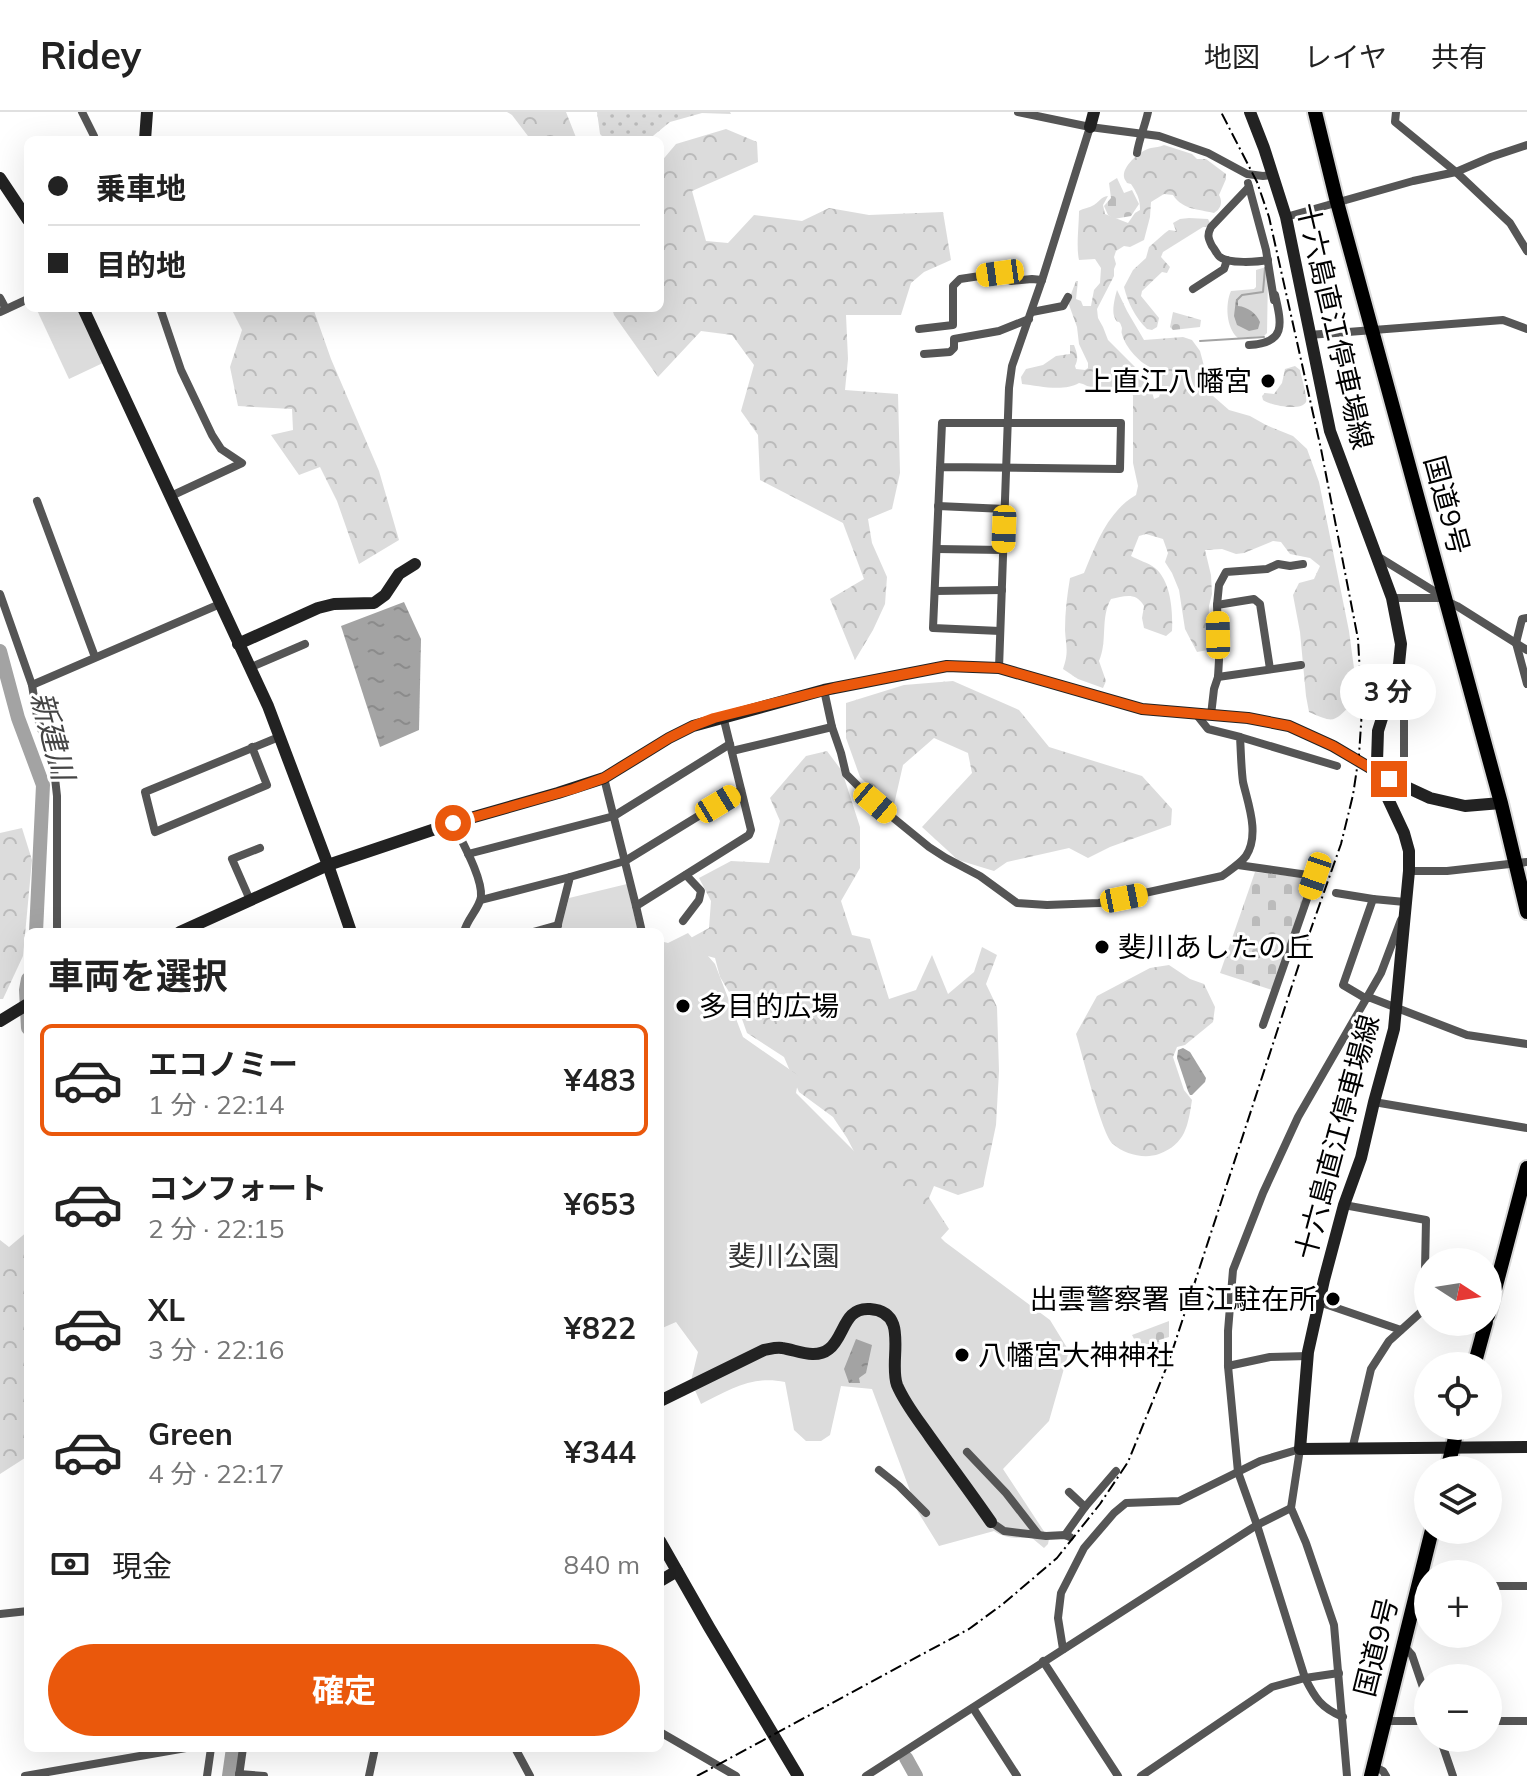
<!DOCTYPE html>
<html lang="ja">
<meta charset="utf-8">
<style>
:root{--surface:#fff;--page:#f6f6f6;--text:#222;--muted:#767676;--line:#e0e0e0;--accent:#ea580c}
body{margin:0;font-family:Mulish,"Noto Sans JP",sans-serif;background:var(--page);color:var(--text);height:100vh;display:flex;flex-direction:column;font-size:30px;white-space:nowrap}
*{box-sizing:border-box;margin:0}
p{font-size:26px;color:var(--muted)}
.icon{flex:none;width:44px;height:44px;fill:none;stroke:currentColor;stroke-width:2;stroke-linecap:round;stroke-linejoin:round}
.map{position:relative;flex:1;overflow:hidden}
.details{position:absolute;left:24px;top:816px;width:640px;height:824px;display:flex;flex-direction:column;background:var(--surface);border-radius:12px;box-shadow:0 8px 32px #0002}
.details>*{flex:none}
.guide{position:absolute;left:24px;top:24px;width:640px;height:176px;border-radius:12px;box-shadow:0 8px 32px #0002;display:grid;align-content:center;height:176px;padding:0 24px;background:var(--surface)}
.needle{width:52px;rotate:102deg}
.tools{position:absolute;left:1414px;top:1136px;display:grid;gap:16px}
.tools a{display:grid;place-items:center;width:88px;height:88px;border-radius:50%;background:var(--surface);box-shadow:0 8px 32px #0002;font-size:40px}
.end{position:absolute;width:36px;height:36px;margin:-18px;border:10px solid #ea580c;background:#fff;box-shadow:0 0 0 4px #fff}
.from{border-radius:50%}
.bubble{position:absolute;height:56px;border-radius:28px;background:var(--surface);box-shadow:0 8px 32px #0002;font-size:26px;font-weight:700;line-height:56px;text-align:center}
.car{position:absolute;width:24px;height:48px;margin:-24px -12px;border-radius:10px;box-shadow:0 0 6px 2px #0007;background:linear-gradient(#f5c518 24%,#345 0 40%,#f5c518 0 76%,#345 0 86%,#f5c518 0)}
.guide b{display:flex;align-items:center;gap:28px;height:76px;font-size:30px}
.guide b+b{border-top:2px solid var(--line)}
.guide i{width:20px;height:20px;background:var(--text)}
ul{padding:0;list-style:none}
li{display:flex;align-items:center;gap:24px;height:112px;margin:0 16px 12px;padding:0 8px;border:4px solid transparent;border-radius:12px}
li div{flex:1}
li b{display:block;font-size:30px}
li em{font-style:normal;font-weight:700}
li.current{border-color:var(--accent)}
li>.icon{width:72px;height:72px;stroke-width:1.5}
h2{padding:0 24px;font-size:36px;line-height:96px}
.pay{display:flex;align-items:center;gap:20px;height:88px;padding:0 24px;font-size:30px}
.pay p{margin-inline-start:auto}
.action{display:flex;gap:16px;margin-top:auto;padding:16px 24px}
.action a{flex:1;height:92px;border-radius:48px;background:var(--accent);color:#fff;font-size:32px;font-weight:700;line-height:92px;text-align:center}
header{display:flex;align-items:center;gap:48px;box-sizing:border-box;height:112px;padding:0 40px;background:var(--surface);border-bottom:2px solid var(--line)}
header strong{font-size:38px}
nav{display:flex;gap:44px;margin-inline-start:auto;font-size:28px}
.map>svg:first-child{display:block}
</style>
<header>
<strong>Ridey</strong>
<nav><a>地図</a><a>レイヤ</a><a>共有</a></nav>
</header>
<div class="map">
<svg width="1527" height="1664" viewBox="0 0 1527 1664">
<defs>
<pattern id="grass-dots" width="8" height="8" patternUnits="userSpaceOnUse" patternTransform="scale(2)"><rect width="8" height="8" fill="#dcdcdc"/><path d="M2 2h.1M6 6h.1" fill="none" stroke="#bbb" stroke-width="1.8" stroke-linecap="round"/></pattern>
<pattern id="forest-crowns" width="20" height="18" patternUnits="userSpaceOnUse" patternTransform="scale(2)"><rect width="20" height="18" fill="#dcdcdc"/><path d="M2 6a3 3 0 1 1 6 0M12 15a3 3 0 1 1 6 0" fill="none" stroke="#bbb"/></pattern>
<pattern id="cemetery-stones" width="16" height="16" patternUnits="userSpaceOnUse" patternTransform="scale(2)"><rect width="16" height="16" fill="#dcdcdc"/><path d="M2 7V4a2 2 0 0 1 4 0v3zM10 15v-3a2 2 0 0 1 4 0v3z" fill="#bbb"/></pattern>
<pattern id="water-ripples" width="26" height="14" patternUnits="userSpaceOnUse" patternTransform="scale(2)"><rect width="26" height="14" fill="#a3a3a3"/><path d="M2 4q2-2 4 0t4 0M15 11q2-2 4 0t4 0" fill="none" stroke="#8b8b8b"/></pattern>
</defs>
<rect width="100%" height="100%" fill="#fff"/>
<!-- grass -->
<path fill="url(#grass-dots)" d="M597 0H730L731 2 702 1 670 10 648 28H606L600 22Z"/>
<!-- forest -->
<g fill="url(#forest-crowns)">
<path d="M507 0H566L577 28H531L512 3Z"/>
<path d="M726 17 757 30 758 50 692 79 706 129 728 131 754 103 802 109 829 96 869 103 943 100 951 148 924 160 911 171 901 203H846L848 247 845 278 898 282 900 361 892 397 868 407 872 431 887 465 885 492 873 518 855 548 830 487 864 467 843 411 760 368 758 323 741 299 754 253 732 223 701 219 658 265 614 203 612 196H660V51L676 32Z"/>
<path d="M1164 33 1192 42 1197 47H1206L1226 62V67L1219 83C1223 90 1221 97 1214 101 1198 97 1183 98 1173 83L1164 82 1151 90 1150 105 1144 128 1130 135 1124 134 1116 139 1114 145 1116 152 1114 157V164L1097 197 1098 206 1103 215 1108 228 1149 269 1154 287 1159 285C1163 275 1158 265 1153 256 1141 253 1125 235 1122 222 1121 220 1122 218 1122 216 1119 205 1118 215 1114 204 1112 197 1115 185 1117 178L1127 199 1144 228 1183 225 1192 228 1200 239 1204 254 1200 264V273L1206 281 1213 284 1229 298 1250 304 1266 313 1293 324 1307 337 1319 370 1349 519 1356 571 1354 590C1333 610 1336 612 1309 600L1306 584 1300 520 1293 483 1299 471 1314 467 1320 454 1310 446 1290 442 1281 430 1273 429 1244 441 1236 442 1222 437 1205 438 1211 463 1212 482 1209 494 1208 538 1197 540 1185 517 1179 478 1172 461 1165 450 1168 441 1163 427 1146 422 1139 424 1131 444C1138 448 1149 451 1155 456 1171 469 1173 500 1172 519L1166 524 1144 516 1142 506 1144 494C1136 480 1125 484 1111 487 1100 506 1108 529 1099 549L1106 569 1103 576 1078 567 1063 557C1069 540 1066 535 1065 518 1065 500 1067 484 1070 466L1084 461C1096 432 1108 399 1136 383L1138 374 1133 351V284L1131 278C1116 271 1098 281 1083 272L1079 271C1064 280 1039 274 1022 272L1021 265 1026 257 1043 253 1056 244 1070 242V233H1074C1077 241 1079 246 1075 254L1076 257 1085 258 1088 256V251L1079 232 1077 215 1068 190 1076 169H1078L1076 187 1081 189 1083 194H1091L1094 178 1100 171 1101 156 1095 147 1079 148C1076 135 1079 113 1079 99 1084 96 1088 96 1092 94 1099 91 1100 85 1108 84L1103 93 1105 102 1128 111 1135 101 1140 98C1140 87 1137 81 1131 72L1127 71C1126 69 1124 67 1124 65 1122 54 1141 38 1151 36 1155 35 1160 35 1164 33Z"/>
<path d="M1189 106 1208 107 1210 111 1206 115H1203L1163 140 1161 145 1170 155 1167 161 1162 160 1142 179 1141 184 1159 206 1157 215 1152 218 1147 217C1135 205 1128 191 1124 175L1133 158 1146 146 1149 135 1165 121 1169 118 1176 119 1173 111 1180 107Z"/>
<path d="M231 196H313L331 247 379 359 399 428 359 452 337 389 320 355 299 363 271 323 293 318 292 297 238 294 230 255 242 218Z"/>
<path d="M1295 254 1300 258C1301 264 1308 286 1306 290 1301 300 1269 293 1263 288L1262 284 1265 281 1274 282 1282 271 1285 257Z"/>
<path d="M953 569 1019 598 1049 635 1142 664 1172 697 1171 713 1110 735 1088 746 1069 736 1007 750 994 759 958 748 922 715 972 661 968 641 934 626 903 653 893 697 860 665 846 626V591L904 573Z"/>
<path d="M827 639 842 659 860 715V756L841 789 852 823 870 827 889 887 916 878 932 843 948 882 974 860 982 835 997 843 986 872 997 895 999 959 996 1013 983 1075 958 1083 934 1074 929 1086 949 1117 939 1128 861 1053 847 1026 833 1005 799 980 784 945 747 921 737 893 720 865 715 846 674 835 709 816 711 789 699 766 731 749 769 751 780 709 770 686 806 644Z"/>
<path d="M22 716 32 748 23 844 3 887H0V721Z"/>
<path d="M1169 853 1190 867 1204 872 1215 895 1213 910 1185 933 1177 935 1173 945 1184 978 1192 988C1188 1013 1186 1032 1159 1042 1145 1047 1125 1043 1113 1032 1102 1023 1082 941 1076 922L1097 884 1150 856Z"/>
<path d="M28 1119V1344L0 1362V1128L9 1135Z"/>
</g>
<!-- cemetery -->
<g fill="url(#cemetery-stones)">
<path d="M1117 66 1124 81 1132 78 1139 92 1131 104 1114 107 1108 103 1104 94 1111 86 1109 71Z"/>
<path d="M1173 200 1201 208 1200 215 1173 218 1170 215Z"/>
<path d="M1255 760 1306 766 1309 771 1272 878 1220 861Z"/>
<path d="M1169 1209V1225L1159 1228 1161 1244 1146 1250 1132 1223Z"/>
</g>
<!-- park -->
<g fill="#dcdcdc">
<path d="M1266 155 1268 163 1267 221 1264 224 1238 226C1226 216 1225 192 1231 179L1254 177 1256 175V158Z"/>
<path d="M36 196H79L105 250 69 267Z"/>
<path d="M627 772 638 820H560L569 786Z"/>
<path d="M688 821 715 852 743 925 799 964 796 981 945 1130 1050 1208 1069 1239 1049 1309 1003 1357 1049 1427 1048 1432 1044 1436 1032 1426C1019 1426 1005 1427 994 1419L939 1434 918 1400 872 1277 841 1274 830 1323 821 1329H806L794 1318 785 1270C751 1263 730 1278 701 1292L691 1269 698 1240 676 1210 660 1217V829L668 831Z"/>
</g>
<!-- water -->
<g fill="url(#water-ripples)">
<path d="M1236 187H1238V194C1248 195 1256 201 1260 210L1258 217 1249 219 1237 213 1234 204Z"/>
<path d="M404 490 421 527 419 618 380 635 341 514Z"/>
<path d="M1183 936 1190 940 1206 966 1205 970 1192 983H1190L1188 979 1177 946 1178 938Z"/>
<path d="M856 1227 872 1233 866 1261 859 1266 860 1271H849L844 1257Z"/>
</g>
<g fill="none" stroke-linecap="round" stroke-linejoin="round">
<!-- stream -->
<g stroke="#a3a3a3" stroke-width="2">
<path d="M1237 188 1242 183 1263 180 1265 156"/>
<path d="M1200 229 1264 225"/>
</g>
<!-- river -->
<g stroke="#a3a3a3" stroke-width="14">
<path d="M0 539 18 606 43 673 36 820"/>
<path d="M28 867 26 878 28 916"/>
<path d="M906 1646 916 1664"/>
<path d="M229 1664 233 1636"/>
</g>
<defs>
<g id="highway">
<path d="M1315 0 1337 90 1501 691 1527 800"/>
<path d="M1488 1204 1527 1056"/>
<path d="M1474 1254 1486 1210"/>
<path d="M1447 1358 1458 1314"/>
<path d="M1371 1664 1432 1418"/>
</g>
</defs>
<!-- highway casing -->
<use href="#highway" stroke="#dbdbdb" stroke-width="18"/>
<!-- street -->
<g stroke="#555" stroke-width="8">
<path d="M82 0 94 24"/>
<path d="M1018 0 1090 15 1159 24 1208 41 1247 62 1263 64 1273 63"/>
<path d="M1396 0 1395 10 1456 60 1510 111 1527 139"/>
<path d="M1137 41C1139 27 1145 14 1148 0"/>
<path d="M1248 71 1266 138 1274 188"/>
<path d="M1249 75 1211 115C1207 123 1208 126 1212 134 1214 136 1218 144 1220 145 1228 152 1258 150 1268 148"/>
<path d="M1286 105 1413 69 1456 60 1491 45 1527 33"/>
<path d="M1193 177 1224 157 1227 148"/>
<path d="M0 186 6 197"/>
<path d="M160 196 181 258 212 323 221 337 242 351 171 384"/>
<path d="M0 200 28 187"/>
<path d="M1032 200 1063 194 1068 185"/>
<path d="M919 217 953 213V174L960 167 1000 161 1011 169 1032 167 1042 168"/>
<path d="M1309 223 1503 208 1527 217"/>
<path d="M1249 233C1286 231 1282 213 1275 183"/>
<path d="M924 242 950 240 954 236V227L999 219 1029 207"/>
<path d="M940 355 1120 357 1121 311H942L933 516 1000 519"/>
<path d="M37 389 95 545"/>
<path d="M938 394 1005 397"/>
<path d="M937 437 1003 438"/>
<path d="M1377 444 1437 481 1440 486"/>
<path d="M935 479 1002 478"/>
<path d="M0 482 32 573 37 604 54 657 57 684V820"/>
<path d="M1392 486H1440L1457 494 1527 538"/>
<path d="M1217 493 1219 473 1226 460 1267 457 1278 452 1290 454 1303 452"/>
<path d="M1527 506 1522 507 1516 531 1527 572"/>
<path d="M249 556 305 532"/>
<path d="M999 556 1009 276 1012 254 1042 168 1090 15"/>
<path d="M1218 565 1301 553"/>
<path d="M32 573 220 492"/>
<path d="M824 578 832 615 841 641 846 662 875 691 929 735 946 746 980 764 1017 791 1047 793 1099 791 1222 764C1230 758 1240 752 1246 744 1260 722 1248 692 1243 670 1241 655 1241 640 1240 625L1208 617 1196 602"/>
<path d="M1383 600 1404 604V665"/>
<path d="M1211 603 1214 577 1218 565 1219 548 1217 493 1254 487 1260 492 1270 557"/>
<path d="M1240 625 1337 654"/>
<path d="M252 635 267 673 155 720 145 680 279 625"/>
<path d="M732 639 832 615"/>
<path d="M604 666 636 794 749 723 751 718 723 604"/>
<path d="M453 711C461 728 483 766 481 785 479 797 467 807 464 820"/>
<path d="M468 742 614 704 730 632"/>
<path d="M1238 753 1315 764 1263 913"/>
<path d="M1409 759H1447L1527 750"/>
<path d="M1336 781 1373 787"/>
<path d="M250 788 232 747 260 736"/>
<path d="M481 788 570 765"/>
<path d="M1405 790 1373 787 1343 873 1365 886H1371L1467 923 1527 932"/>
<path d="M636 794 642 820"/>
<path d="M683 809 699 788 701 779 686 763"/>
<path d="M533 820 558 813"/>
<path d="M556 820 570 765 625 749 741 678"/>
<path d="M1374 990 1527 1016"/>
<path d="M1344 1093 1426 1108 1425 1158H1428"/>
<path d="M1319 1190 1401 1218"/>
<path d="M1228 1254 1270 1245 1308 1244"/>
<path d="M1352 1338 1371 1257 1389 1229 1420 1201"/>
<path d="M967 1340 1006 1381 1038 1422"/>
<path d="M879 1358 899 1374 926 1401"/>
<path d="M1069 1380 1085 1395"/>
<path d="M991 1410 1004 1419 1046 1424 1065 1423 1070 1425"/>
<path d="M1065 1423 1085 1395 1116 1359"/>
<path d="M1488 1474H1527"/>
<path d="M0 1502 28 1499"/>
<path d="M1403 1533 1412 1543 1428 1590"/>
<path d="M1063 1537 1058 1506 1061 1481 1084 1436 1114 1401 1126 1391 1179 1389 1260 1349 1300 1337 1291 1396 1306 1431 1334 1513 1347 1664"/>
<path d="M1043 1549 1118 1664"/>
<path d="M973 1596 1017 1664"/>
<path d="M1343 1605C1321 1596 1315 1586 1305 1566L1257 1413 1238 1360 1228 1254V1219L1233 1158 1263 1081 1298 1005 1381 861 1401 808"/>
<path d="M1384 1609H1428"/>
<path d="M1488 1609H1527"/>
<path d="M660 1620 736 1664"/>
<path d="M1440 1626 1453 1664"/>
<path d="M515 1636 530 1664"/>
<path d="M1373 1654 1383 1659 1386 1664"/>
<path d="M239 1662 264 1664"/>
<path d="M25 1664 186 1636"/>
<path d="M207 1664 211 1636"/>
<path d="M239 1664 243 1636"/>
<path d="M369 1664 375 1636"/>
<path d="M866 1664 1257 1413 1291 1396"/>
<path d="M1141 1664 1272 1575 1305 1566 1339 1561"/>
</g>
<!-- secondary -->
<g stroke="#222" stroke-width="12">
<path d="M1250 0 1264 36 1286 105 1330 319 1392 486 1401 532 1399 552 1378 619 1377 650"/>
<path d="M1090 15 1094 0"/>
<path d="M145 28 147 0"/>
<path d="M0 66 28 108"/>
<path d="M83 196 268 594 328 753 351 820"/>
<path d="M238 532 318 496 334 492 374 491 385 483 399 462 415 452"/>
<path d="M1382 674 1404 721 1409 739V759L1394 917 1374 990 1361 1046 1344 1093 1324 1168 1308 1240 1300 1337 1527 1335"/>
<path d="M180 820 328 753 453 711 558 681 604 666 669 626 693 614 824 578 947 554 999 556 1142 597 1248 606 1289 614 1333 634 1389 667 1430 686 1465 694 1501 691"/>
<path d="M0 909 28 892"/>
<path d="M660 1289 764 1238C770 1237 776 1235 782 1236 797 1238 815 1248 829 1237 845 1225 843 1195 870 1197 911 1200 888 1248 897 1273 905 1292 919 1309 930 1325 950 1353 971 1381 991 1410"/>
<path d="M660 1429 709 1515 798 1664"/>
<path d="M660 1469 677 1459"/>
</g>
<!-- highway -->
<use href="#highway" stroke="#000" stroke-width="14"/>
<!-- rail -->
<path stroke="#000" stroke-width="2" stroke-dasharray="12 4 2 4" stroke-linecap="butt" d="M697 1664 969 1517 1003 1492 1057 1446 1100 1392 1128 1350 1169 1249 1306 831 1341 732 1353 683 1359 643 1362 598 1358 527 1321 337 1269 105 1257 70 1221 0"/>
<!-- secondary-bridge -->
<path stroke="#222" stroke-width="12" d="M1377 650 1382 674"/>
</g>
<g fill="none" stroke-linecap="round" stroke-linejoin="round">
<!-- route -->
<path stroke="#ea580c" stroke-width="10" d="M453 711 573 677 604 666 669 626 693 614 714 606 834 576 947 554 999 556 1142 597 1248 606 1289 614 1333 634 1389 667"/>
</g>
<!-- markers -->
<g fill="#000" stroke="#fff" stroke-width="3">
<circle cx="1268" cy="269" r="8"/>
<circle cx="1102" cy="835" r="8"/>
<circle cx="683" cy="894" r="8"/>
<circle cx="1333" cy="1187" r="8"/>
<circle cx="962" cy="1243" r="8"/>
</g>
<g text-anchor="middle" stroke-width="6" stroke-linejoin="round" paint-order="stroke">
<!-- street labels -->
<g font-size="28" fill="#000" stroke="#fff">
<text transform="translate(1335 214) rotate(77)" y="10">十六島直江停車場線</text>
<text transform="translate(1447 393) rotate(75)" y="10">国道9号</text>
<text transform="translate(1337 1025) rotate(-75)" y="10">十六島直江停車場線</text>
<text transform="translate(1376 1535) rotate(-76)" y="10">国道9号</text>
</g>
<!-- poi labels -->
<g font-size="28" fill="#000" stroke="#fff" text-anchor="start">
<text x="1252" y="279" text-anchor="end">上直江八幡宮</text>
<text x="1118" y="845">斐川あしたの丘</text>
<text x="699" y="904">多目的広場</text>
<text x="1317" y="1197" text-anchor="end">出雲警察署 直江駐在所</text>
<text x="978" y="1253">八幡宮大神神社</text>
</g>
<!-- park labels -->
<g font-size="28" fill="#333" stroke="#fff">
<text x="784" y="1154">斐川公園</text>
</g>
<!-- water labels -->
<g font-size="30" font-style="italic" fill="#444" stroke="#fff">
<text transform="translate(52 624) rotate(75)" y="10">新建川</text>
</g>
</g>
</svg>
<div class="tools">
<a><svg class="needle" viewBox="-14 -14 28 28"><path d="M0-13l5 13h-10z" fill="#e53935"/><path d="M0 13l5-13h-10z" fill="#767676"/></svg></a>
<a><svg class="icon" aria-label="locate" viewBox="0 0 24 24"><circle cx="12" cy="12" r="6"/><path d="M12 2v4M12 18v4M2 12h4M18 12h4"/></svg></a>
<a><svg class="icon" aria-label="layers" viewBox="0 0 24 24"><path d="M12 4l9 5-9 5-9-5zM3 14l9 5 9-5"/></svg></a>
<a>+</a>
<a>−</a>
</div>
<i class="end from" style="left:453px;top:711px"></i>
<i class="end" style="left:1389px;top:667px"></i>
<div class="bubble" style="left:1340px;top:552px;width:96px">3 分</div>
<i class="car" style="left:1000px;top:161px;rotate:262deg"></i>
<i class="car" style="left:1004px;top:417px;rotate:182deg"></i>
<i class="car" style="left:1218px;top:523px;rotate:359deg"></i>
<i class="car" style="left:875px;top:691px;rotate:130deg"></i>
<i class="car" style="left:718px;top:692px;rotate:59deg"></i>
<i class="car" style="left:1315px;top:764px;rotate:199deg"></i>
<i class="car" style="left:1124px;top:786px;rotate:79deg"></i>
<div class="guide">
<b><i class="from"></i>乗車地</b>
<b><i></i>目的地</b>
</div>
<section class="details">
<h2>車両を選択</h2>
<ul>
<li class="current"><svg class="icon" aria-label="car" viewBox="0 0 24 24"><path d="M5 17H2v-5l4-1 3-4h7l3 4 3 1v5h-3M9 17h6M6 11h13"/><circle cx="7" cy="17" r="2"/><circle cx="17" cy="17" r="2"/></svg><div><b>エコノミー</b><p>1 分 · 22:14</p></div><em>¥483</em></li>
<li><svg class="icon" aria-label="car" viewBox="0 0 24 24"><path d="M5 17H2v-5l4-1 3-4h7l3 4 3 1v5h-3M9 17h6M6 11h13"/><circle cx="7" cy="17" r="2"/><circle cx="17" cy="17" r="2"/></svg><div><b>コンフォート</b><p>2 分 · 22:15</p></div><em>¥653</em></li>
<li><svg class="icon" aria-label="car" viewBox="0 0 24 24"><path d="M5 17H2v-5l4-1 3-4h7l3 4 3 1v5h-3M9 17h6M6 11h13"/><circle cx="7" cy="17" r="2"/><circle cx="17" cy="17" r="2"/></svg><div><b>XL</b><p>3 分 · 22:16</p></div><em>¥822</em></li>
<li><svg class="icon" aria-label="car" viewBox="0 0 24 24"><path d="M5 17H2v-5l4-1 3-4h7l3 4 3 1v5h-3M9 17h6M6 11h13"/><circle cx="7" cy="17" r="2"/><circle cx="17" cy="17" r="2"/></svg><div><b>Green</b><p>4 分 · 22:17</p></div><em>¥344</em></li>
</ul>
<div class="pay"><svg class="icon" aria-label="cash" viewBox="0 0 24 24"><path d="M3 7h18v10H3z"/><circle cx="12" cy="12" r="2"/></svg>現金<p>840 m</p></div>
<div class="action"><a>確定</a></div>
</section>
</div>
